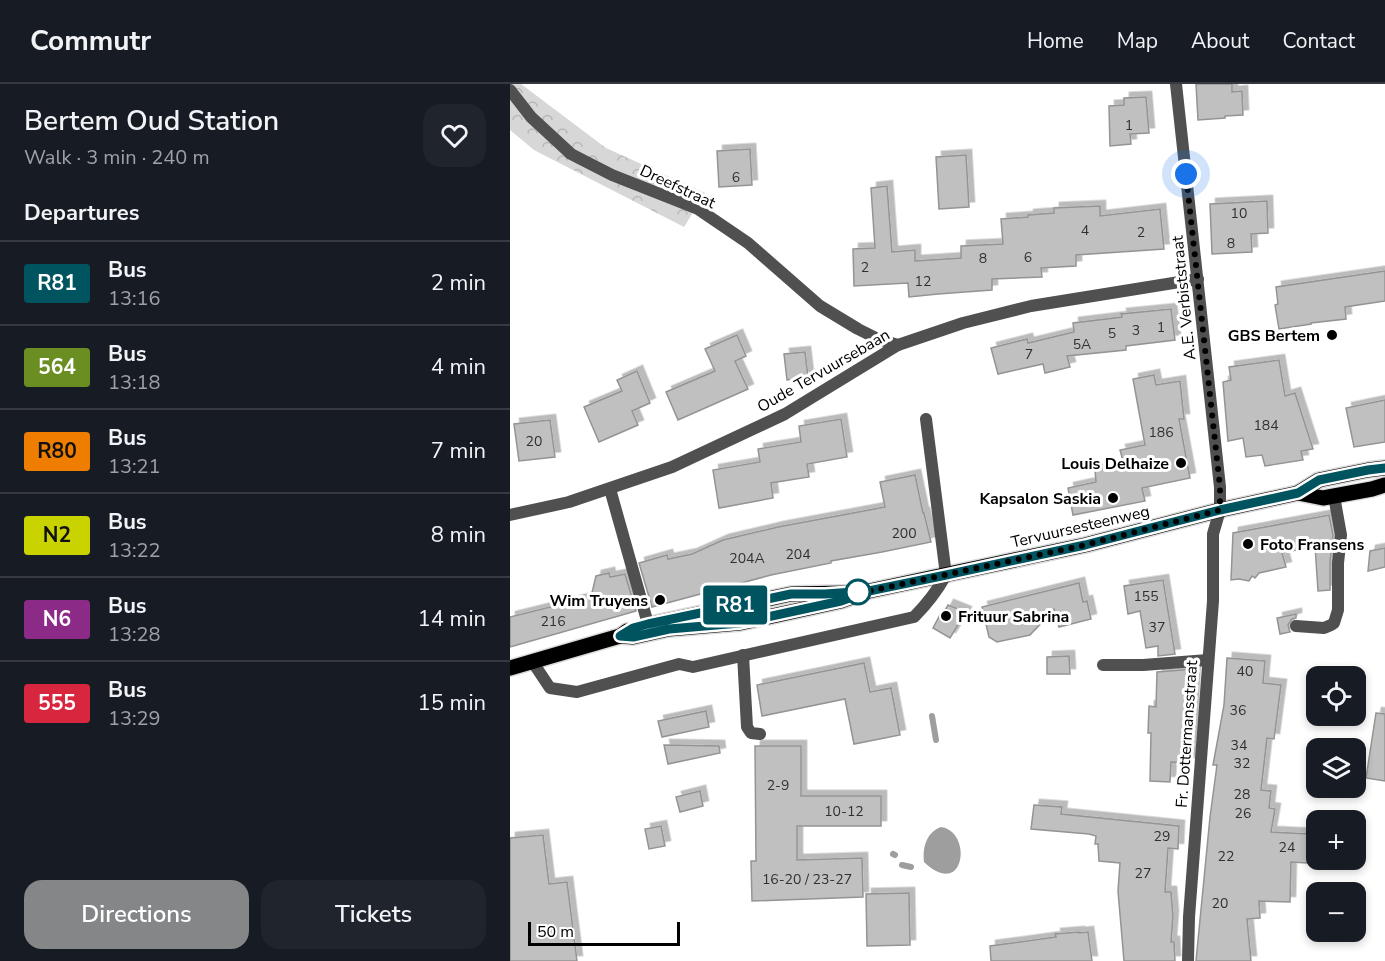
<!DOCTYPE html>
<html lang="en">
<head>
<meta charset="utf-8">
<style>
	:root { --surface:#171b24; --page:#20242c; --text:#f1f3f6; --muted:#9ea1a6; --line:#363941; --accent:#858687 }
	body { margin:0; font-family:"Nunito Sans",sans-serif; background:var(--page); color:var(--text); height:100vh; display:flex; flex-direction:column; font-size:22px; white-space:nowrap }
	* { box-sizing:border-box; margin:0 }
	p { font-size:20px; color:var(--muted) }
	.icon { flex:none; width:33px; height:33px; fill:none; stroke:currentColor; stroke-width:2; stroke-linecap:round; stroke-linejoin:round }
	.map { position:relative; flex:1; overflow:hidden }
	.details { display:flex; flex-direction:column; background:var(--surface); width:510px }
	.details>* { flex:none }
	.badge { padding:0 12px; border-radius:4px; font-size:21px; line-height:39px }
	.buttons { position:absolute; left:796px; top:582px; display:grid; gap:12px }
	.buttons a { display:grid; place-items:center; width:60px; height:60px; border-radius:12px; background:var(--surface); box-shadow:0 3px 9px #0003; font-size:30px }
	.scale { position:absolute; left:18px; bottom:15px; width:152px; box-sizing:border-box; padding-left:6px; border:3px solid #000; border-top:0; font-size:16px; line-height:21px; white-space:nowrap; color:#000; -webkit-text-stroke:4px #fff; paint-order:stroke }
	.you { position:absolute; width:30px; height:30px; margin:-15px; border:4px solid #fff; border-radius:50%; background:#1a73e8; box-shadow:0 0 0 9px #1a73e833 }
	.map>.badge { position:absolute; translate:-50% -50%; box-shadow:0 0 0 3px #fff }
	h2 { padding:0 24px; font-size:22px; line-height:54px }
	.round { display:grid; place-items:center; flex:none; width:63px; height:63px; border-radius:18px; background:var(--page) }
	.summary { display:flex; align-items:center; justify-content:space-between; height:102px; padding:0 24px }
	h1 { font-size:28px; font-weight:600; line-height:45px }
	.action { display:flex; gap:12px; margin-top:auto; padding:12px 24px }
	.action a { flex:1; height:69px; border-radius:18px; background:var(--accent); color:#fff; font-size:24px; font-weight:600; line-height:69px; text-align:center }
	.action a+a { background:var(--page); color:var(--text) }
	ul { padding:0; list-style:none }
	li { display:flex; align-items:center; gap:18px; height:84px; padding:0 24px; border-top:2px solid var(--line) }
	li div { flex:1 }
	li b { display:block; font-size:22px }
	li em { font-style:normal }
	li .badge { min-width:66px; font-weight:700; text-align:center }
	header { display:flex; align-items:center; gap:36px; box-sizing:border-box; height:84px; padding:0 30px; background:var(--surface); border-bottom:2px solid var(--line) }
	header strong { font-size:28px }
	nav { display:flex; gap:33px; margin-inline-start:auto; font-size:21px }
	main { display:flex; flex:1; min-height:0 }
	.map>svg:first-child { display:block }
	.forest { fill:url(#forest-crowns) }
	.water { fill:#9e9e9e }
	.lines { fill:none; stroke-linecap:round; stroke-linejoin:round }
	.stream { stroke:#9e9e9e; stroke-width:6 }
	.building { fill:#c0c0c0; stroke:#949494; stroke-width:1.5; filter:url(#shadow) }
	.primary-casing { stroke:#dbdbdb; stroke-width:18 }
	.lane { stroke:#505050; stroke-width:12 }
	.street { stroke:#505050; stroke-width:12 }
	.primary { stroke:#000; stroke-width:15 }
	.line-casing { stroke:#fff; stroke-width:14 }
	.line { stroke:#005460; stroke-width:9 }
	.walk { stroke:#000; stroke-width:6; stroke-dasharray:0 10.8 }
	.poi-dot { fill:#000; stroke:#fff; stroke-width:2 }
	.stop-dot { fill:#fff; stroke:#005460; stroke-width:3 }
	.labels { text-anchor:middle; stroke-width:6; stroke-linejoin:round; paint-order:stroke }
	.number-label { font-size:14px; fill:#303030 }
	.street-label { font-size:16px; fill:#000; stroke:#fff }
	.poi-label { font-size:16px; font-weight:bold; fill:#000; stroke:#fff; text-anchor:end }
</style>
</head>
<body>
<header>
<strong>Commutr</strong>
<nav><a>Home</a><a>Map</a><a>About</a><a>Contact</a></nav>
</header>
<main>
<section class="details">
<div class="summary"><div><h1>Bertem Oud Station</h1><p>Walk · 3 min · 240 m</p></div><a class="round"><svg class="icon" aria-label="heart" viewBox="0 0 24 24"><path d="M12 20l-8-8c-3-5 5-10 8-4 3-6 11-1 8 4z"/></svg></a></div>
<h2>Departures</h2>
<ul>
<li><span class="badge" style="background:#005460;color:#fff">R81</span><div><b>Bus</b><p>13:16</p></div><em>2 min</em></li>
<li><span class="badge" style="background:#6b8e23;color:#fff">564</span><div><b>Bus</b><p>13:18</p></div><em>4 min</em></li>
<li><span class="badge" style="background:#ef7d00;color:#111">R80</span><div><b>Bus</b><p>13:21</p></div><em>7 min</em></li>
<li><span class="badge" style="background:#c8d300;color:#111">N2</span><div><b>Bus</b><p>13:22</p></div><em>8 min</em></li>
<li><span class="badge" style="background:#8c2b87;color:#fff">N6</span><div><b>Bus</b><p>13:28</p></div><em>14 min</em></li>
<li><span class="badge" style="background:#d7263d;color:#fff">555</span><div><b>Bus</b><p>13:29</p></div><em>15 min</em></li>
</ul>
<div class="action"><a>Directions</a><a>Tickets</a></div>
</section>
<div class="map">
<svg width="875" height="877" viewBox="0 0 875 877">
	<defs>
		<pattern id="forest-crowns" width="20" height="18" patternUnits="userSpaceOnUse" patternTransform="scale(1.5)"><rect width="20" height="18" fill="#d7d7d7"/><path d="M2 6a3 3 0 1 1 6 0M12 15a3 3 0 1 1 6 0" fill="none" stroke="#b7b7b7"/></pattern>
		<filter id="shadow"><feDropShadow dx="5.5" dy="-5.5" stdDeviation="0" flood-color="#0004"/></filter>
	</defs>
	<rect width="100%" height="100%" fill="#fff"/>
	<!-- forest -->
	<path class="forest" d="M0,0H11L96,64L195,109L174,143L24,66L0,46Z"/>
	<!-- water -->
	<path class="water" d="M431,743C463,747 455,817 414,778C412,763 417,748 431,743Z"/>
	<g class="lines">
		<!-- stream -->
		<g class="stream">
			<path d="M422,632L426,656"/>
			<path d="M383,770L385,771"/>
			<path d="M392,781L401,783"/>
		</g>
	</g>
	<!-- building -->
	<g class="building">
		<path d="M686,0H722V8L732,7L733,31L715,32V34L688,36Z"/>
		<path d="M636,13L639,49L620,50L621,60L600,62L599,22L614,21V14Z"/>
		<path d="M240,65L242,101L209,103L207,67Z"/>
		<path d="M456,71L459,123L429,125L426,73Z"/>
		<path d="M377,102L382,168L405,166V177L451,174V162L493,160L491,135L518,133V131L544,129V124L590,122V132L650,125L654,165L566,171V182L531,184L532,193L482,195V206L428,210L399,213L398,199L344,202L343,165L365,164L361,104Z"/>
		<path d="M757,117L758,149L741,150L742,168L702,170L700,120Z"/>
		<path d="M875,187V217L835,223L836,235L801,239V240L769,245L765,221L768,220L766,203Z"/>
		<path d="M661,225L665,256L616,262V266L557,272L560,283L535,289L533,280L488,290L481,264L517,255L518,259L564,248L563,239L612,233L611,230Z"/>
		<path d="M227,251L236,272L225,277L238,305L168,336L156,308L205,287L195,265Z"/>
		<path d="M295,268L298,293L277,296L274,270Z"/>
		<path d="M769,276L775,312L785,309L803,365L791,367L793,376L755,382L752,371L736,373L733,354L718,357L713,298L721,296L719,283Z"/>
		<path d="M127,287L140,319L122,327L128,341L89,358L74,323L112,307L107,296Z"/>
		<path d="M644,291L646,301L670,297L674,335H669L680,394L632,404L635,417L563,431L558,404L586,398L585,386L614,380L610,366L635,361L623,295Z"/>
		<path d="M875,316V358L844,363L836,324Z"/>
		<path d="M331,335L337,373L297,380L299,393L261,399L263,414L209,424L203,386L250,378L248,365L291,358L289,342Z"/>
		<path d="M40,336L45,373L9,377L4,340Z"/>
		<path d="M405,391L413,429H414L421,458L372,468L321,477V479L261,491L142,523L129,479L157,471L158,475L182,470L213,456L268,443L375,423L370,398Z"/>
		<path d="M819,431L823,451L820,478V506L808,507L805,462L772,469L776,483L749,489L745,494L742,492L739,497L729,495L721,496L723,449Z"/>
		<path d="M875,464V483L858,487L860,467Z"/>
		<path d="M99,489L100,493L115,490L126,527L0,563V533L81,513L86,492Z"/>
		<path d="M653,496L665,570L648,572V562L636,564L630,527L618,530L614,502Z"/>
		<path d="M569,499L573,518L577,517L581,535L549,543L544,525L520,551L487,558L479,553L472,523Z"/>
		<path d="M438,521L456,528L440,554L423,544L431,529L433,531Z"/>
		<path d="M786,530V534L782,535L778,541L780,548L770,550L767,534Z"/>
		<path d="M559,572L560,590H537V573Z"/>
		<path d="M717,574L755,577L753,599L771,601L764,655L757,654L751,706L761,707L759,724L765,725L761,748L799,750L797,779L781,778L780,818L749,817L750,834L737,835L741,877H686L700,733L707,681H703L714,621Z"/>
		<path d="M354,579L360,608L381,604L390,651L344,660L335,615L252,632L247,601Z"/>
		<path d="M685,585L680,679L661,678L660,698L640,697L641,649H638L639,622L646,623L647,588Z"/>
		<path d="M196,627L199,643L152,653L148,637Z"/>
		<path d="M866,629L875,630V697L856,694Z"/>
		<path d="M154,661L209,662L210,669L158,680Z"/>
		<path d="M245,662H291V712H371V742H287V776L352,774L353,813L242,817L241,777H246Z"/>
		<path d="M190,707L193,722L170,728L166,713Z"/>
		<path d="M524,721L552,723L551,730L669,742L668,765L658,764L655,808H661L663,832L661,858H664L665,877H614L608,807L610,779L589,777L588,760H585L586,752L579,750L521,745Z"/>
		<path d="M151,742L155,762L139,765L135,745Z"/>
		<path d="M33,751L39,800L57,798L67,877H0V754Z"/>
		<path d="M399,809L400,861L357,862L356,810Z"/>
		<path d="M569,848V849L578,848L582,877H481L480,862L546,853L545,850Z"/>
	</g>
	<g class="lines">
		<!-- primary casing -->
		<g class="primary-casing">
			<g id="primary">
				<path d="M788,409L813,414L862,405L875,401"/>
				<path d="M146,539L281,510L335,509"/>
				<path d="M110,552L123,553L159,545L230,539L331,517L359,507L575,461L710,426L788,409L809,396L858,386L875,384"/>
				<path d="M0,584L110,552L117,547"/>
			</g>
		</g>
		<!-- lane -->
		<g class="lane">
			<path d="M100,405L138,540"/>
			<path d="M786,542L814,544L821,541L824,539L828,526V479L831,451L824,412"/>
			<path d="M233,571L237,643L241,649L250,650"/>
			<path d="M22,577L40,604L67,608L169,580L183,583L404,533C417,520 427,507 436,491L416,335"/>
			<path d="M593,581H633L698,576"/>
		</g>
		<!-- street -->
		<g class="street">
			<path d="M666,0L710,403V426L703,450V517L679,833L678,877"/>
			<path d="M0,6L21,33L61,70L102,91L188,125L238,159L310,222L348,245L368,255L388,261"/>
			<path d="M0,431L59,418L162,383L275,330L388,261L453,239L521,222L688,195"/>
		</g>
		<!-- primary -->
		<use href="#primary" class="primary"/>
	</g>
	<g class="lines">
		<!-- line casing -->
		<g class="line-casing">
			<path id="line" d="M345,512L331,517L230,539L159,545L123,553L110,552L123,544L138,540L281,510H315L359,507L436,491L575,461L710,426L788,409L809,396L858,386L875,384"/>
		</g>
		<!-- line -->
		<use href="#line" class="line"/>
		<!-- walk -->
		<path class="walk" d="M348,508L345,512L359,507L575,461L710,426V403L676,90"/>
	</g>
	<!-- markers -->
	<g class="poi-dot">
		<circle cx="822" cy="251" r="6"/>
		<circle cx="671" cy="379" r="6"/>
		<circle cx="603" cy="414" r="6"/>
		<circle cx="738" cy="460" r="6"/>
		<circle cx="150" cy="516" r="6"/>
		<circle cx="436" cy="532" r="6"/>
	</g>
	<circle class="stop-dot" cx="348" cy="508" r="12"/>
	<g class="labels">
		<!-- number labels -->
		<g class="number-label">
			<text x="619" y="46">1</text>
			<text x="226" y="98">6</text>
			<text x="729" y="134">10</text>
			<text x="575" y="151">4</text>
			<text x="631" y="153">2</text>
			<text x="721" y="164">8</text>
			<text x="518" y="178">6</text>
			<text x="473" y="179">8</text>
			<text x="355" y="188">2</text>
			<text x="413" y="202">12</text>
			<text x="651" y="248">1</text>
			<text x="626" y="251">3</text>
			<text x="602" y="254">5</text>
			<text x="572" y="265">5A</text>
			<text x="519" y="275">7</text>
			<text x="756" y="346">184</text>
			<text x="651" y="353">186</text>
			<text x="24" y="362">20</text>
			<text x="394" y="454">200</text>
			<text x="288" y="475">204</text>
			<text x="237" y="479">204A</text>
			<text x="636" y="517">155</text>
			<text x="43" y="542">216</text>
			<text x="647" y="548">37</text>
			<text x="735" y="592">40</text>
			<text x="728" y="631">36</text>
			<text x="729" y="666">34</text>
			<text x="732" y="684">32</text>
			<text x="268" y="706">2-9</text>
			<text x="732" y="715">28</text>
			<text x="334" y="732">10-12</text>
			<text x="733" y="734">26</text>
			<text x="652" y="757">29</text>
			<text x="777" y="768">24</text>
			<text x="716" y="777">22</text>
			<text x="633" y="794">27</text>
			<text x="297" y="800">16-20 / 23-27</text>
			<text x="710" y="824">20</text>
		</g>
		<!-- street labels -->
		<g class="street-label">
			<text transform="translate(168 102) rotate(25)" y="6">Dreefstraat</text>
			<text transform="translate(673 214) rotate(-96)" y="6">A.E. Verbiststraat</text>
			<text transform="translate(313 286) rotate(-30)" y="6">Oude Tervuursebaan</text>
			<text transform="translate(570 442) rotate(-13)" y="6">Tervuursesteenweg</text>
			<text transform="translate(676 650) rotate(-86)" y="6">Fr. Dottermansstraat</text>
		</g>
		<!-- poi labels -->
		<g class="poi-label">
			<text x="810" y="257">GBS Bertem</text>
			<text x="659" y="385">Louis Delhaize</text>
			<text x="591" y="420">Kapsalon Saskia</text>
			<text x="750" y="466" text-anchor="start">Foto Fransens</text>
			<text x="138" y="522">Wim Truyens</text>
			<text x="448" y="538" text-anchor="start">Frituur Sabrina</text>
		</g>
	</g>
</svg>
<div class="buttons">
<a><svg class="icon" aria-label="locate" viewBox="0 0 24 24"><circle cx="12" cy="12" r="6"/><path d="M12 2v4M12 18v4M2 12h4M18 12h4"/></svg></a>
<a><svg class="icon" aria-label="layers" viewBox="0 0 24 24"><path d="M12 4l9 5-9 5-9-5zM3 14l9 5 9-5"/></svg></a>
<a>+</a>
<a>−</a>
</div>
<div class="scale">50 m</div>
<div class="you" style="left:676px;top:90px"></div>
<b class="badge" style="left:225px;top:521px;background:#005460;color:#fff">R81</b>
</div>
</main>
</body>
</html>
